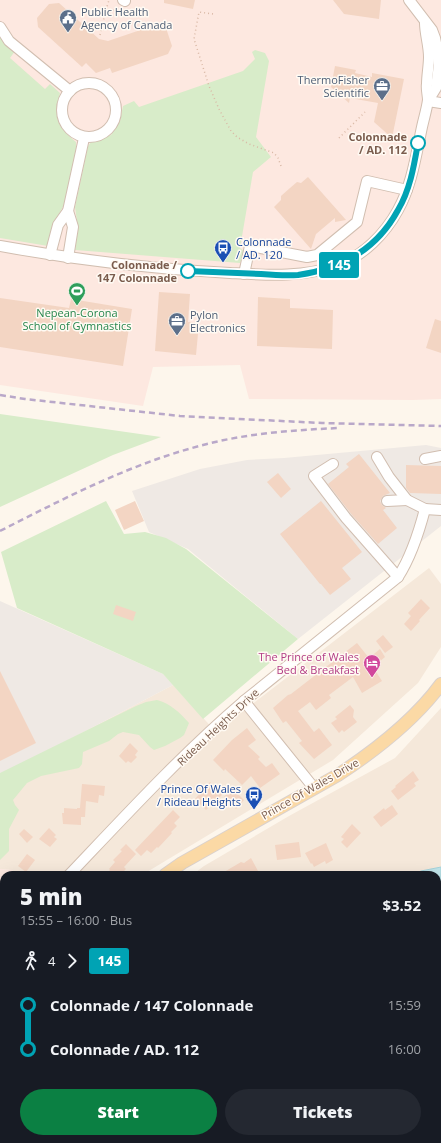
<!DOCTYPE html>
<html lang="en">
<head>
<meta charset="utf-8">
<style>
	:root { --surface:#171b24; --page:#242831; --text:#f1f3f6; --muted:#9ea1a6; --accent:#0b8043 }
	body { margin:0; font-family:"Open Sans",sans-serif; background:var(--page); color:var(--text); height:100vh; display:flex; flex-direction:column; font-size:15px; white-space:nowrap }
	* { box-sizing:border-box; margin:0 }
	p { font-size:13px; color:var(--muted) }
	.icon { flex:none; width:22px; height:22px; fill:none; stroke:currentColor; stroke-width:2; stroke-linecap:round; stroke-linejoin:round }
	.map { position:relative; flex:1; overflow:hidden }
	.side { position:absolute; left:0px; top:871px; width:441px; height:272px; display:flex; flex-direction:column; background:var(--surface); border-radius:12px 12px 0 0; box-shadow:0 4px 16px #0002 }
	.side>* { flex:none }
	.badge { padding:0 8px; border-radius:3px; font-size:14px; line-height:26px }
	.map>.badge { position:absolute; translate:-50% -50%; box-shadow:0 0 0 2px #fff }
	.legs { display:flex; align-items:center; gap:6px; height:44px; padding:0 20px; font-size:13px }
	.legs p { margin-inline-start:auto }
	.overview { display:flex; align-items:center; justify-content:space-between; height:68px; padding:0 20px }
	h1 { font-size:22px; font-weight:800; line-height:30px }
	.button { display:flex; gap:8px; margin-top:auto; padding:8px 20px }
	.button a { flex:1; height:46px; border-radius:24px; background:var(--accent); color:#fff; font-size:16px; font-weight:800; line-height:46px; text-align:center }
	.button a+a { background:var(--page); color:var(--text) }
	ul { padding:0 20px; list-style:none }
	li { display:flex; align-items:center; gap:14px; height:44px; font-size:15px }
	li i { display:grid; place-items:center; width:6px; height:100%; margin:0 5px; background:currentColor }
	li i::after { content:''; width:10px; height:10px; margin:-5px; border:3px solid; border-radius:50%; background:var(--surface) }
	li p { margin-inline-start:auto }
	li:first-child i { background:linear-gradient(#0000 50%,currentColor 0) }
	li:last-child i { background:linear-gradient(currentColor 50%,#0000 0) }
	.map>svg:first-child { display:block }
	.residential { fill:#f5e8da }
	.commercial { fill:#fde8e0 }
	.industrial { fill:#efe9e4 }
	.green { fill:#d8ecc9 }
	.water { fill:#bfe3e8; stroke:#a5d3da }
	.building { fill:#f3d5c3 }
	.lines { fill:none; stroke-linecap:round; stroke-linejoin:round }
	.minor-casing { stroke:#d1beb0; stroke-width:12 }
	.major-casing { stroke:#dad1cd; stroke-width:14 }
	.path { stroke:#d9b8a5; stroke-width:1.5; stroke-dasharray:1 3; stroke-linecap:butt }
	.minor { stroke:#fff; stroke-width:10 }
	.major { stroke:#fbd9a5; stroke-width:12 }
	.rail { stroke:#b9a8c9; stroke-width:2.5; stroke-dasharray:6 4; stroke-linecap:butt }
	.line-1-casing { stroke:#fff; stroke-width:9 }
	.line-1 { stroke:#00a3b4; stroke-width:6 }
	.stop-1-dot { fill:#fff; stroke:#00a3b4; stroke-width:2 }
	.labels { text-anchor:middle; stroke-width:3; stroke-linejoin:round; paint-order:stroke }
	.service-label { font-size:11px; fill:#4e5e75; stroke:#fffaf3; text-anchor:start }
	.stop-label { font-size:11px; font-weight:bold; fill:#7a5c4d; stroke:#fffaf3; text-anchor:end }
	.transit-label { font-size:11px; fill:#164399; stroke:#fffaf3; text-anchor:start }
	.leisure-label { font-size:11px; fill:#27864d; stroke:#fffaf3 }
	.hotel-label { font-size:11px; fill:#b23c85; stroke:#fffaf3; text-anchor:end }
	.street-label { font-size:11px; fill:#7a5c4d; stroke:#fffaf3 }
</style>
</head>
<body>
<div class="map">
<svg width="441" height="1143" viewBox="0 0 441 1143">
	<rect width="100%" height="100%" fill="#fdf6ec"/>
	<!-- residential -->
	<g class="residential">
		<path d="M429,568L441,584V647L418,683L333,760L142,875H16L12,870L0,869V776L173,685L216,732Z"/>
		<path d="M441,708V867L421,871L412,875H192L204,866L289,816L395,758Z"/>
		<path d="M4,1056V1139H168L166,1143H0V1062Z"/>
	</g>
	<!-- commercial -->
	<g class="commercial">
		<path d="M0,0H441V399L413,400L249,399L240,365L153,367L143,406L0,385Z"/>
		<path d="M0,869L12,870L16,875H4V921L0,925Z"/>
	</g>
	<!-- industrial -->
	<g class="industrial">
		<path d="M426,445L441,448V526L298,639L188,549L149,532L132,491L200,469L247,460L284,458Z"/>
		<path d="M0,601L163,674L173,685L0,776Z"/>
	</g>
	<!-- green -->
	<g class="green">
		<path d="M0,37L15,51L10,58L45,89L50,84L60,93C54,119 56,125 76,142V149L64,205L52,226L48,246L0,238Z"/>
		<path d="M255,50L265,53L269,61L256,137L271,157L253,172L240,248L245,252L240,263L75,250L78,229L75,207L88,146L91,142L111,135L120,121L123,106L134,101L139,107L243,71L255,59L252,52Z"/>
		<path d="M0,414L161,437L113,455L0,507Z"/>
		<path d="M106,501L124,534L145,532L166,538L186,549L298,639L203,719L163,674L17,608L1,552Z"/>
		<path d="M157,700C170,703 180,713 189,723L184,735L180,738L165,746L154,750L150,747L139,735L123,732L118,734L109,741L83,752L82,764L79,768L41,776L27,783L13,800L15,805L19,810L9,829V851L0,860V773L136,706L146,702Z"/>
		<path d="M441,1097V1143H392L397,1139H437V1101Z"/>
	</g>
	<!-- water -->
	<g class="water">
		<path d="M441,867V1097L437,1101V875H412L421,871Z"/>
		<path d="M168,1139H397L392,1143H166Z"/>
	</g>
	<!-- building -->
	<g class="building">
		<path d="M164,0H195L193,9L164,3Z"/>
		<path d="M333,0H381L379,19L344,14Z"/>
		<path d="M59,3L99,39L108,41L164,22L163,26L166,28L172,46L168,54L112,73L110,68L96,73L86,63L82,67L38,27L37,18L49,4Z"/>
		<path d="M335,66L356,70L355,73L372,77V73L404,79L392,138L374,122L378,103L350,98L349,103L331,87Z"/>
		<path d="M308,177L346,220L335,222V218L316,234L311,249L274,207L281,200V196L290,188L297,182L301,183Z"/>
		<path d="M159,292L190,294L188,322L199,323L196,355L155,351Z"/>
		<path d="M258,297L290,299V308L333,310L332,349L257,346Z"/>
		<path d="M0,298L69,308L71,299L132,309L123,366L0,347Z"/>
		<path d="M435,319L441,321V353L426,348Z"/>
		<path d="M359,454L390,493L383,496L380,501L382,505L386,508L383,510L397,528L378,544L352,515L328,484L349,467L346,464Z"/>
		<path d="M406,465L441,466V494L410,493L406,488Z"/>
		<path d="M278,473L291,489L281,498L267,482Z"/>
		<path d="M135,501L144,521L124,530L115,510Z"/>
		<path d="M321,501L362,552L342,568L351,579L330,595L321,584H320L280,534Z"/>
		<path d="M421,599L430,608L419,620L420,621L411,631L404,624L411,616L408,613Z"/>
		<path d="M116,605L136,612L133,621L113,614Z"/>
		<path d="M383,635L393,647L385,653L376,641Z"/>
		<path d="M357,643L369,658L380,649L385,657L373,667L382,681L362,693L353,677L329,695L331,698L316,710L310,702L298,711L314,732L319,728L332,745L314,759L299,743L302,741L286,721L283,723L273,708L288,695L291,694Z"/>
		<path d="M0,671L36,743L0,761Z"/>
		<path d="M350,705L354,710L353,717L357,722L344,732L342,730L339,733L331,723L337,719L335,717Z"/>
		<path d="M247,728L256,740L248,746L260,757L258,759L266,767L272,763L280,774L260,788L251,776L242,785L225,769L224,771L213,760L232,740Z"/>
		<path d="M130,743L138,751L135,755L137,757L131,763L128,761L126,763L119,756Z"/>
		<path d="M413,771L419,780L414,783L416,786L398,800L391,791L396,787L395,786Z"/>
		<path d="M210,782L223,794L206,810L195,799Z"/>
		<path d="M82,784L105,786L104,796L99,795L98,803L86,801L85,817H81V825L63,824L62,813H64V808L77,809V808H80Z"/>
		<path d="M232,788L244,800L236,809L224,797Z"/>
		<path d="M392,805L398,814L381,827L373,817L384,808L385,810Z"/>
		<path d="M173,810L180,817L174,823L177,826L171,832L172,833L158,848L157,847L151,853L147,850L141,856L135,850Z"/>
		<path d="M352,824L361,833L347,848L341,842L344,839L341,837Z"/>
		<path d="M49,828L56,835L54,837L57,839L50,847L39,839Z"/>
		<path d="M24,829L33,837L27,843L19,834Z"/>
		<path d="M299,842L301,857L277,860L275,845Z"/>
		<path d="M326,843L333,860L326,864L325,861L314,867L312,863L311,864L305,853Z"/>
		<path d="M126,844L136,854L125,866L124,867L126,869L120,875H105L110,870L109,869L115,862L113,860L122,851L120,850Z"/>
		<path d="M27,854L35,860L26,872L18,866Z"/>
		<path d="M251,858L258,871L252,875H219L236,865L241,862L244,863Z"/>
	</g>
	<g class="lines">
		<!-- minor casing -->
		<g class="minor-casing">
			<g id="minor">
				<path d="M123,0L125,1"/>
				<path d="M409,0L432,30L435,38L437,48L439,65L436,88L428,101"/>
				<path d="M0,27L9,41L70,91"/>
				<circle cx="89" cy="110" r="27"/>
				<path d="M428,101L441,103"/>
				<path d="M0,246C76,260 153,269 230,273C266,275 303,278 338,265C363,256 385,234 398,210C412,185 416,155 422,127C424,118 427,108 428,100C428,95 426,89 427,84C427,75 429,66 429,57C429,45 425,34 425,23"/>
				<path d="M50,255L58,225L68,211L84,138"/>
				<path d="M68,258L73,227L68,211"/>
				<path d="M244,274L250,246L307,257L317,255L357,222L367,181L407,190"/>
				<path d="M425,459L441,456"/>
				<path d="M333,464L314,476L346,518L398,577"/>
				<path d="M387,501L407,500"/>
				<path d="M425,509L441,510"/>
				<path d="M244,701L314,788"/>
				<path d="M69,875C126,815 182,754 244,701L398,577C411,557 419,532 425,509L407,500L389,477L377,457"/>
				<path d="M0,949L4,945"/>
				<path d="M0,1052L4,1054"/>
				<path d="M0,1117L4,1120"/>
				<path d="M11,1139L19,1143"/>
				<path d="M0,1143L5,1139"/>
				<path d="M82,1143L85,1139"/>
			</g>
		</g>
		<!-- major casing -->
		<g class="major-casing">
			<g id="major">
				<path d="M165,875L182,863L338,775C376,750 414,721 441,684"/>
				<path d="M0,1035L4,1029"/>
			</g>
		</g>
		<!-- path -->
		<g class="path">
			<path d="M106,10L109,0"/>
			<path d="M213,14L199,12L194,39L209,86L219,109L231,131L237,137L249,144L274,153L278,158L281,166"/>
			<path d="M100,35L106,10H119L122,9"/>
			<path d="M339,138L365,112"/>
		</g>
		<!-- minor -->
		<use href="#minor" class="minor"/>
		<!-- major -->
		<use href="#major" class="major"/>
		<!-- rail -->
		<g class="rail">
			<path d="M0,395L25,399L180,416L322,423L441,426"/>
			<path d="M0,531C67,497 134,462 207,444C250,433 295,430 339,428"/>
		</g>
	</g>
	<g class="lines">
		<!-- line-1 casing -->
		<g class="line-1-casing">
			<path id="line-1" d="M188,271C213,272 237,273 261,274C273,275 286,276 298,275C341,269 377,249 398,210C410,190 414,166 418,143"/>
		</g>
		<!-- line-1 -->
		<use href="#line-1" class="line-1"/>
	</g>
	<!-- icons -->
	<defs>
		<g id="civic-pin" transform="scale(0.9)"><path d="M0 17L-7.5 6A9.5 9.5 0 1 1 7.5 6Z" fill="#5c6f8a" stroke="#fffaf3"/><path d="M-.6-6.5H3V-4.5H.6V-3L4-1V1h2V6H-6V1h2V-1L-.6-3ZM-1.2 2.5V6h2.4V2.5Z" fill="#fff"/></g>
		<g id="office-pin" transform="scale(0.9)"><path d="M0 17L-7.5 6A9.5 9.5 0 1 1 7.5 6Z" fill="#5c6f8a" stroke="#fffaf3"/><path d="M-6-3h4V-5.5h4V-3h4V5H-6ZM-1-4.5V-3h2v-1.5ZM-6 0V1H6V0Z" fill="#fff"/></g>
		<g id="bus-pin" transform="scale(0.9)"><path d="M0 17L-7.5 6A9.5 9.5 0 1 1 7.5 6Z" fill="#1a4fb4" stroke="#fffaf3"/><path d="M-5-6H5V4H4V6H2V4H-2V6H-4V4H-5ZM-3.5-4V0h7V-4ZM-3.5 1.2v1.5H-2V1.2ZM2 1.2v1.5H3.5V1.2Z" fill="#fff"/></g>
		<g id="stadium-pin" transform="scale(0.9)"><path d="M0 17L-7.5 6A9.5 9.5 0 1 1 7.5 6Z" fill="#2e9e5b" stroke="#fffaf3"/><path d="M0-5a6.5 5 0 1 0 0 10a6.5 5 0 1 0 0-10ZM-3.5-1.8h7v3.6h-7Z" fill="#fff"/></g>
		<g id="hotel-pin" transform="scale(0.9)"><path d="M0 17L-7.5 6A9.5 9.5 0 1 1 7.5 6Z" fill="#d1479c" stroke="#fffaf3"/><path d="M-6-4.5h1.5V1H6V5H4.5V3h-9V5H-6ZM-4 0a1.8 1.8 0 1 1 3.6 0ZM.5 0V-2.5h3Q6-2.5 6 0Z" fill="#fff"/></g>
	</defs>
	<g fill-rule="evenodd">
		<use href="#civic-pin" x="68" y="18"/>
		<use href="#office-pin" x="382" y="86"/>
		<use href="#bus-pin" x="223" y="248"/>
		<use href="#stadium-pin" x="77" y="291"/>
		<use href="#office-pin" x="177" y="321"/>
		<use href="#hotel-pin" x="372" y="663"/>
		<use href="#bus-pin" x="254" y="795"/>
	</g>
	<!-- markers -->
	<g class="stop-1-dot">
		<circle cx="418" cy="143" r="7"/>
		<circle cx="188" cy="271" r="7"/>
	</g>
	<g class="labels">
		<!-- service labels -->
		<g class="service-label">
			<text x="81" y="16">Public Health<tspan x="81" dy="13">Agency of Canada</tspan></text>
			<text x="369" y="84" text-anchor="end">ThermoFisher<tspan x="369" dy="13">Scientific</tspan></text>
			<text x="190" y="319">Pylon<tspan x="190" dy="13">Electronics</tspan></text>
		</g>
		<!-- stop labels -->
		<g class="stop-label">
			<text x="407" y="141">Colonnade<tspan x="407" dy="13">/ AD. 112</tspan></text>
			<text x="177" y="269">Colonnade /<tspan x="177" dy="13">147 Colonnade</tspan></text>
		</g>
		<!-- transit labels -->
		<g class="transit-label">
			<text x="236" y="246">Colonnade<tspan x="236" dy="13">/ AD. 120</tspan></text>
			<text x="241" y="793" text-anchor="end">Prince Of Wales<tspan x="241" dy="13">/ Rideau Heights</tspan></text>
		</g>
		<!-- leisure labels -->
		<g class="leisure-label">
			<text x="77" y="317">Nepean-Corona<tspan x="77" dy="13">School of Gymnastics</tspan></text>
		</g>
		<!-- hotel labels -->
		<g class="hotel-label">
			<text x="359" y="661">The Prince of Wales<tspan x="359" dy="13">Bed &amp; Breakfast</tspan></text>
		</g>
		<!-- street labels -->
		<g class="street-label">
			<text transform="translate(218 727) rotate(-43)" y="4">Rideau Heights Drive</text>
			<text transform="translate(310 789) rotate(-30)" y="4">Prince Of Wales Drive</text>
		</g>
	</g>
</svg>
<b class="badge" style="left:339px;top:265px;background:#00a3b4;color:#fff">145</b>
<section class="side">
<div class="overview"><div><h1>5 min</h1><p>15:55 – 16:00 · Bus</p></div><b>$3.52</b></div>
<div class="legs"><svg class="icon" aria-label="walk" viewBox="0 0 24 24"><circle cx="13" cy="4" r="2"/><path d="M13 8l-2 6 4 7M11 14l-3 7M7 12l3-4h3l4 4"/></svg>4<svg class="icon" aria-label="forward" viewBox="0 0 24 24"><path d="M9 5l7 7-7 7"/></svg><b class="badge" style="background:#00a3b4;color:#fff">145</b></div>
<ul>
<li><i style="color:#00a3b4"></i><b>Colonnade / 147 Colonnade</b><p>15:59</p></li>
<li><i style="color:#00a3b4"></i><b>Colonnade / AD. 112</b><p>16:00</p></li>
</ul>
<div class="button"><a>Start</a><a>Tickets</a></div>
</section>
</div>
</body>
</html>
